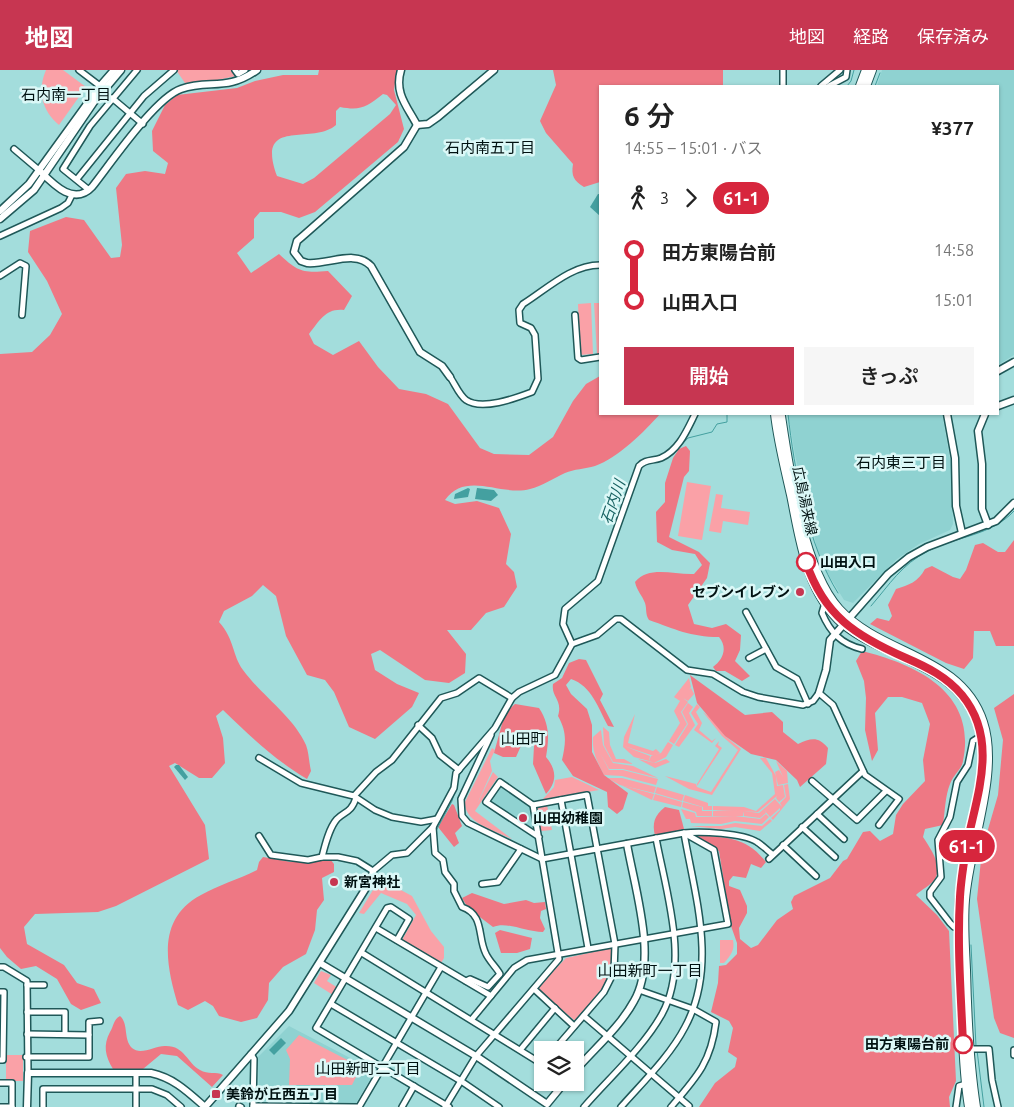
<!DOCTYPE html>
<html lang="ja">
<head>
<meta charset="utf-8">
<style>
	:root { --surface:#fff; --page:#f6f6f6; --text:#222; --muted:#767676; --accent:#c73651 }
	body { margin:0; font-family:Ubuntu,"Noto Sans JP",sans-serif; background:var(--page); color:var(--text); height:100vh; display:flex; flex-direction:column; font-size:19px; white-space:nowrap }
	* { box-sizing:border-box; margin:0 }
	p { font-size:16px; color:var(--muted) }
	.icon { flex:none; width:28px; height:28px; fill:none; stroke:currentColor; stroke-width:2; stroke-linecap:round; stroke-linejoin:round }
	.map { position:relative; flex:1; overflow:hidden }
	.drawer { position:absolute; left:599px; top:15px; width:400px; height:330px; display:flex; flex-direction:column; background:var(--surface); border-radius:0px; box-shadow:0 1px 4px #0004 }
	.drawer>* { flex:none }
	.badge { padding:0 10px; border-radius:16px; font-size:18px; line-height:32px }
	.controls { position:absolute; left:534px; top:971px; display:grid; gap:10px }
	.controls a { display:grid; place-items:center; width:50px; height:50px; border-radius:0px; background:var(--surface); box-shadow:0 1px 4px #0004; font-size:25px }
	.map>.badge { position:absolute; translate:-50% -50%; box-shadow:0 0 0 2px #fff }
	.legs { display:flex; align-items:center; gap:8px; height:55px; padding:0 25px; font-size:16px }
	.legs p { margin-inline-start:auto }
	.overview { display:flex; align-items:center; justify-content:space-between; height:85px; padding:0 25px }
	h1 { font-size:28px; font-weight:600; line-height:38px }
	.action { display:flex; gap:10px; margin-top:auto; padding:10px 25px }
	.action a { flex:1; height:58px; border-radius:0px; background:var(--accent); color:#fff; font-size:20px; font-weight:600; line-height:58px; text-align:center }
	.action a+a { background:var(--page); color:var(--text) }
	ul { padding:0 25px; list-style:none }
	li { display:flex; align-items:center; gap:18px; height:50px; font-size:19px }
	li i { display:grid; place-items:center; width:8px; height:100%; margin:0 6px; background:currentColor }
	li i::after { content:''; width:12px; height:12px; margin:-6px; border:4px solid; border-radius:50%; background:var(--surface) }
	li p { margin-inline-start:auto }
	li:first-child i { background:linear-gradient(#0000 50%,currentColor 0) }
	li:last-child i { background:linear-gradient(currentColor 50%,#0000 0) }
	header { display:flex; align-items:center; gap:30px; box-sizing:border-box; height:70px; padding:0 25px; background:var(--accent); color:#fff }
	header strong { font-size:24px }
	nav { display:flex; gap:28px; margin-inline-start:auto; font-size:18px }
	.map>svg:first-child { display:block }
	.built { fill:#8fd2d1 }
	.green { fill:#faa1a7 }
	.forest { fill:#ee7884; fill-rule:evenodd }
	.water { fill:#44a0a0 }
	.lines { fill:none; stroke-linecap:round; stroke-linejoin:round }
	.stream { stroke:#44a0a0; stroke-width:1 }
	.minor-casing { stroke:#1f5858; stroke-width:8 }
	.tertiary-casing { stroke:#1f5858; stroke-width:9 }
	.primary-casing { stroke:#1f5858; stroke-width:10 }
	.minor { stroke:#fff; stroke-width:5 }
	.tertiary { stroke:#fff; stroke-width:6 }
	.primary { stroke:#fff; stroke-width:8 }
	.line-1-casing { stroke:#fff; stroke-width:11 }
	.line-1 { stroke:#d7263d; stroke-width:8 }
	.stop-1-dot { fill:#fff; stroke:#d7263d; stroke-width:2.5 }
	.poi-dot { fill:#c73651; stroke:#dbf8f7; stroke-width:2 }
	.labels { text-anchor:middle; stroke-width:5; stroke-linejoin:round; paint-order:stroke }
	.street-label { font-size:14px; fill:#011; stroke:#dbf8f7 }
	.stop-label { font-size:14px; font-weight:bold; fill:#011; stroke:#dbf8f7; text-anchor:start }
	.poi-label { font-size:14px; font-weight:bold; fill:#011; stroke:#dbf8f7; text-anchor:start }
	.neighbourhood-label { font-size:15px; fill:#011; stroke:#dbf8f7 }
	.water-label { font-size:15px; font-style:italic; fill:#176262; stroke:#dbf8f7 }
</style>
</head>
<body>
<header>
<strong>地図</strong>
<nav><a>地図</a><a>経路</a><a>保存済み</a></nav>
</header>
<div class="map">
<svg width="1014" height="1037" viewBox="0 0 1014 1037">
	<rect width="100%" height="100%" fill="#a3dddc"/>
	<!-- built -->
	<g class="built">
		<path d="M882,0H1014V285L998,295V16H877Z"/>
		<path d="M788,344H942L951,395L953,454L950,460L919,474L897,489L853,533L844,530L820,491L795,385Z"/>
		<path d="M503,716L532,736L536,760L532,762L491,733L490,729L499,717Z"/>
		<path d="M289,956L375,1001L356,1033L259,1031L258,987Z"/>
	</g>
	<!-- green -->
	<g class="green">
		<path d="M46,0H63L86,17L59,55C42,41 37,21 46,0Z"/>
		<path d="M176,0H232L236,6L213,11L185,13Z"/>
		<path d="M591,233L593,284L580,285L578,234Z"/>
		<path d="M594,233H600V284H597Z"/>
		<path d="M687,412L711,416L702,470L678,466Z"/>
		<path d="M716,424L723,425L721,438L750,442L748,455L723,451L721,463L709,461Z"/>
		<path d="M689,608L691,617L689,620L691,618L694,624L688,631L683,628L688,632L681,642L687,654L674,674L669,671L680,653L674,641L680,631L674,627Z"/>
		<path d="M688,633L693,637L689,643L695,655L679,677L675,675L688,654L682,642Z"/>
		<path d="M697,634L700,637L696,642L702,653L699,660L712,671L716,668L712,673L694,660L698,654L691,643Z"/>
		<path d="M703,642L712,649L725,666L741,679L712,725L689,719L665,706L696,714L697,717L711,722L738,680L722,666Z"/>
		<path d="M635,644L628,673L653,681L656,679L660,683L654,686L624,676L650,686L649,691L634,687L623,677L624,667Z"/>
		<path d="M603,657L609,662L610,675L616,689H624L633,694L613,692L604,675Z"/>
		<path d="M601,660L603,675L613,693L633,696L658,708L623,699H609L600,683L609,700H623L658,709L656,715L622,706L604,705C597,691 592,682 593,667Z"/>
		<path d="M719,671L718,675L722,678L697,716V714L719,679L715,676Z"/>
		<path d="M668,672L673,675L666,687L654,693L649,691L651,686L661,683Z"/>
		<path d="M492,678L495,680L490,691L492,701L477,734L493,702L498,707L475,741L512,769C496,761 464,753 465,732Z"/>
		<path d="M760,688H766L776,706L775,702L779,700L783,707L776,691L787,701L788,713L778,715L776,706L777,716L783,715L785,727L779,732L776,728L777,726L758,742L713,740V736L744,737L756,741L775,724L772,703Z"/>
		<path d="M638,689L655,693L666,689L670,692L655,698Z"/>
		<path d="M572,707L599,720L542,730L554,717L555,710Z"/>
		<path d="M607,708H622L656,717L654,723L620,715Z"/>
		<path d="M788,714L790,729L773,750L771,748L780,740V738L770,747L764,740L766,743L760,748L744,746V741L759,743L775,729L782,737L780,733L786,727L784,715Z"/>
		<path d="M621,715L654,724L652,730Z"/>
		<path d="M657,717L684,725L682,731L655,723Z"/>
		<path d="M655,724L682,732L681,737L653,730Z"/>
		<path d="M685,725L708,733V736H712V740H703V737L683,731Z"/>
		<path d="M683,732L702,737V741H712V746H697L696,742L682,737Z"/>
		<path d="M547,735L552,760L541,761L537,740L539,737Z"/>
		<path d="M681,739L695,743L696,747L735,746L760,749L766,744L769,747L762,754L735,751L721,754L691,753L690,749H686Z"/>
		<path d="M738,740L744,741L743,746H713V741Z"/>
		<path d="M770,749L772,751L760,761L735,757L721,759L690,756H721L735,753L762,756Z"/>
		<path d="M385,814L399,819L412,826L431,861L444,877V888L441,893L402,870L416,845L407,834L381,823L364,844L359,843L376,815Z"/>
		<path d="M720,870H733C735,880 731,885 724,893H720Z"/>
		<path d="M611,878L613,880C610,916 599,924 577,950H574L539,921V916L566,888Z"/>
		<path d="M321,901L331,905L327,911L338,918L333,925L314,913Z"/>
		<path d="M299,965L361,997L352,1015H289L290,989L286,980Z"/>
		<rect x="6" y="985" width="17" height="26"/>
	</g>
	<!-- forest -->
	<g class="forest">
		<path d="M319,0H397L394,20L404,59L398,72L315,142L299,148L281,142H260L254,149V168L237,183L251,203L279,184C298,202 303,203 328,201L352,226L344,240C326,238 320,250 309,264L314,274L333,285L359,271L378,297L399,319L426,324L448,334L480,378L494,384L529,385L553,367L573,331L586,314L600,306V344H660C644,362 618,388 595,396C585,399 574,399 565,403C554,408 542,416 530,419C502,427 466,400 445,430L455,434L477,431L499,438L511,464L506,494L514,502L517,517L504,537L486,543L471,560H447L466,584L465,603L449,613L425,610L380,580L371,584L375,600L397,614L419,623L412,637L375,669L349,657L334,622L325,610L307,605L286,566L276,526L263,515L252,526L224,541L219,552C235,570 232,585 243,600C262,626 293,646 306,675C309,683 309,693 311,701L307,709C275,690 250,666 223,640L216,646L223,668L225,693L212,708H199L175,693L169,696L205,755L209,789L116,836L98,842L35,844L24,857L27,874L64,895L77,913L94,919L101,933L81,940L71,934L57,909L36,896L21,899L7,887L0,878V284L32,282L50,265L62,244L47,211L28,182L30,161L66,147L84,150L111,188L120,187L122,175L116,118L126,104L145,101L165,104L168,93L153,81L152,61L165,35L177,25L237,18L255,11L283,5H318ZM383,24L387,25L396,35L390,44L314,108L303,114L277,106C255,46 312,76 336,55V41L340,37C361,41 366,37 383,24Z"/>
		<path d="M553,0H723V16H600V112L584,117C574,111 571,106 573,94L546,63L540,51L556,15Z"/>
		<path d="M686,376L690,381L689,401L684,407L669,467L699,482L710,493L707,508L688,535L694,554L712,558L726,554L741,565L740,580L735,591L750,606L742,611L725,601H716L713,597C723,590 728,578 719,567C690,567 675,559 649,550C645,544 647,539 645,533C642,525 637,521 635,512C649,495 674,505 694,504L702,495L695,484L672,480L657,472L656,442L665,432V413L673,388L679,379Z"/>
		<path d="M1014,470V576H996L990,561H974L973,588L964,599L946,593L870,554L877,548L889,551L892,546L888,535L896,519C909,515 918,512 925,499L932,496L953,507L960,509L966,500L975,475L983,473L998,482H1005Z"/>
		<path d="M862,581C918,595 977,623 963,691C962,699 953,705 950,714C945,726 945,742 943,755L925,759L923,767C930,778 943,795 935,809C931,815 921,820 916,825L937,845L949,861L956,1011L949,1027L950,1037H699L715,1013L735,997L737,988L728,982L733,958L729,951L711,942L718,913L719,896L726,895L737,884V873L731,856L719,781L695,767L696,765C726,768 746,766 766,792L761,798L751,794L746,808L733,806L729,811V816L740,820L747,836V843L739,858L740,869L751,878L758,875L777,850L793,839L791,832L794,826L830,808L843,791L847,789L863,762L870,761L880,771L893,764L896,745L903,734L925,711L923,690L930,654L922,633L902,627H888L875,643L878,680L872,691L865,660L866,628L864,611L856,591Z"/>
		<path d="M579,589L586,590L603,624L600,630L614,657L608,656C598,638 592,616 571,609L566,615L571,624L587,639L592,655V682L604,705L628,723L623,739L617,744L608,737L607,722L573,706L562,690C566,672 567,662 558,646C563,629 551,628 553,614L562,608L569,593Z"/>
		<path d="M690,605L745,645L772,642L783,652V662L798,674C811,668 818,666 828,678L826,694L800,717L797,710L776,690L751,684L725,666L697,633Z"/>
		<path d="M1014,624V968L1000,963L994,948L977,829L982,780L998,725L1003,670L994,638Z"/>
		<path d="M515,634L539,638C550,655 549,668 546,687C557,700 557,712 546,724L533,694L534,676L530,663L524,669L516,687H503L494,683L505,643Z"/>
		<path d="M452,734L454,735L462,756L455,763L459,773L454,777L438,757Z"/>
		<path d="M665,737L679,740L684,759L655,766C652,753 654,746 665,737Z"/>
		<path d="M263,787L291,792L330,789L334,794V802L322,808L324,830L317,840L315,860L306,884L283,897L269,913L268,930L257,948L241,952L219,946L213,936L205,931L188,940L178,935C166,895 156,849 201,825C219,815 239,809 257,800L259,792Z"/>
		<path d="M472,823L504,834L526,830L534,833L545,832L546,839L541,841L540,848L545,859L543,862C525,862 507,851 493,857L468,838L462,828Z"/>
		<path d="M500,860L532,868L530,879L517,883H501L495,863Z"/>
		<path d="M120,946C129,954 123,969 132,978C141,986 156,975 166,976C185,976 187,993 200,1000C208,1005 216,1001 223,1005L212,1017L177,986L161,984L143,999H113C105,986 103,975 110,962C114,956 113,950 120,946Z"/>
	</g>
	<!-- water -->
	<g class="water">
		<path d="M598,124H600V146L590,137Z"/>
		<path d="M468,418L470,419L468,427L454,429L455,424Z"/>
		<path d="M477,418L494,420L498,425L491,431L475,429Z"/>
		<path d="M176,695H179L188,707L185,710L174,697Z"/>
		<path d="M281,968L286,973L274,985L269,980Z"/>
	</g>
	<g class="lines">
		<!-- stream -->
		<g class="stream">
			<path d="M847,16L851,11L854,0"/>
			<path d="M875,16L880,3"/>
			<path d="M788,344C794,399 808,476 838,523"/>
			<path d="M651,393L671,386L688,368L712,362L717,354L727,352V344"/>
			<path d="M567,534L583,520"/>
			<path d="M871,536C890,514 901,495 928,481C957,466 991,466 1014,441"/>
			<path d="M561,554L562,540"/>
			<path d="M562,557L565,566"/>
			<path d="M436,761L452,731L460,704L482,677"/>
			<path d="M467,842L474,850"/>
			<path d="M483,859V866"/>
			<path d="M971,875L976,976"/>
			<path d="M977,980L984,1037"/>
		</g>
		<!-- minor casing -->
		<g class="minor-casing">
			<g id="minor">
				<path d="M79,0L100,16"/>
				<path d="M235,0L238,4L245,0"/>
				<path d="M783,0V16"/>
				<path d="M821,16L840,0"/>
				<path d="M829,16L846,7L847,0"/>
				<path d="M112,28L143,54"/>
				<path d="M14,79L40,101"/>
				<path d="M77,109L144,26L174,0"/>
				<path d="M89,120L63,99L90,56L137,0"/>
				<path d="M0,166L61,138L68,133L72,125"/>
				<path d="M0,206L20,193L26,196L22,245"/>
				<path d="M575,245L578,288L581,290L600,287"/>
				<path d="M450,307C455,314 459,325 466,330C482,341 516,328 532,322L538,309L535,265L531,258L520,253L519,240L523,234C547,219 571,195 600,195"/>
				<path d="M825,533L822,543C830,562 841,574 862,579"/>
				<path d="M746,542L776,597L797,609L808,634"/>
				<path d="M572,574L563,554L565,539L598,511L639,396C645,389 653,391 661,388C679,380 687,360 695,344"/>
				<path d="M749,588L766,579"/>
				<path d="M418,655L432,668L440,685L459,700"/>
				<path d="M259,688L301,713L354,726L375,740L392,747L421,752L437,749"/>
				<path d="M812,711L857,750L886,721"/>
				<path d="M354,726L376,702L392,690L441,628L457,623L479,608L512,628"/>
				<path d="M561,730L588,878"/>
				<path d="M533,735L587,725L615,874L614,902L604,922L554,980"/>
				<path d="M817,744L844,769"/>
				<path d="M433,757L435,783L443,790L445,802L454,814V821L462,837C485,845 477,867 486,884C490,892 496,897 500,904L488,917L470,909L466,911"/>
				<path d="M802,757L835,787"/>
				<path d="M259,766L271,785L308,790L322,787H338L357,791L373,801L392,785L407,783L433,757L454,718L456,703L495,658L512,628L519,622L555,605L572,574L597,565L616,549H621L687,600L713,604L743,622L758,627L803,635L813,631L819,623L833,635L865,705L899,729L879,755"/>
				<path d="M783,775L816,806"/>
				<path d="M322,787C325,775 329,758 337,749C345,741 351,743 356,728"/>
				<path d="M769,789L863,701"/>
				<path d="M482,814L498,812L521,779"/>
				<path d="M376,858L491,926L514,898L527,890L728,854L714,780L684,763L542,789L468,753L462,746L461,729L491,665"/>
				<path d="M962,858L954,857L950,853L930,827V822L941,807L938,770L950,747L957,712L968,695L973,671L981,666"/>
				<path d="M397,870L409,849L391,837L387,838L316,958L449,1037"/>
				<path d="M362,883L542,994"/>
				<path d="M0,897H4L27,911L28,1003"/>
				<path d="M27,915H44"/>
				<path d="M534,919L574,956"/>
				<path d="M639,920L693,939L716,952C711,992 697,1007 671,1037"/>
				<path d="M0,922H4L3,990H0"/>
				<path d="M331,934L461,1011L499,1037"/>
				<path d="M27,942H65V964"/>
				<path d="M584,946L689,1036"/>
				<path d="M472,949L491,926"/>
				<path d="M27,964L89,965"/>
				<path d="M521,979L555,938"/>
				<path d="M968,979H989L992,1010L998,1037"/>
				<path d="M1014,980V985"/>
				<path d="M251,984L254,989L253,1037"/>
				<path d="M26,987H89V952L100,951"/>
				<path d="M0,1013H12V1037"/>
				<path d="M239,1036L241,1037"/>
				<path d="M253,1036L357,1037"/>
				<path d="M0,1037H12"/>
				<path d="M43,1037V1019H152L167,1025L181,1037"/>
				<path d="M136,1037V1003"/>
				<path d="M359,1037L441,897"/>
				<path d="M402,1037L414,1016"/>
				<path d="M445,1037L476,986L559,889L533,735L500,712L486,732L539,767"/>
				<path d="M584,1037C610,1007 643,978 662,944C690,893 666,822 656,768"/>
				<path d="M621,1037C643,1012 670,986 685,957C718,896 695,827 684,763C700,761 743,763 757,772C762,775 767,780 772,784"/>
				<path d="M956,1037L959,1016L966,1014"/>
			</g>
		</g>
		<!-- tertiary casing -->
		<g class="tertiary-casing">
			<g id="tertiary">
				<path d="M401,0C394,23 407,36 417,55"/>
				<path d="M417,55L404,77L304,165L297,171L294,182L301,191L307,193C328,195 355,179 371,196L420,282L442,296L450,307"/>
				<path d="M417,55L428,54L438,47L494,0"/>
				<path d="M40,101C54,115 74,136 92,117C111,93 155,28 181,19C210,9 226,22 257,0"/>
				<path d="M0,141L29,114L100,16L114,0"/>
				<path d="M0,149L34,120L94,32L121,0"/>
				<path d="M998,301L1014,292"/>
				<path d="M998,336L1014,330"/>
				<path d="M947,344L955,388L956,436L962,463"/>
				<path d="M985,344L978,361L982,394V439L988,455"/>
				<path d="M819,623L826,600L830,570L888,504L909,487L927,477L996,451L1014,433"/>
				<path d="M320,893L476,986L547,1034L565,1012"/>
				<path d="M575,1001C594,979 620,957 634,931C658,889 635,820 627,774"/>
				<path d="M27,1037L28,1003H151C174,1008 188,1022 205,1037"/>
				<path d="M205,1037L289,941L371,810L373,801"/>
			</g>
		</g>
		<!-- primary casing -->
		<g class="primary-casing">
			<g id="primary">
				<path d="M860,16L866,0"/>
				<path d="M866,16L872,0"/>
				<path d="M775,344C778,371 785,398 791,425C800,469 806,522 843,554C888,590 957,593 978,654C991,695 975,734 967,774C964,791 962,808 960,825C957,859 960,893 961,927C963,964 963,1001 969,1037"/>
				<path d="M781,346C789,399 803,499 839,539C882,586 961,585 983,652C1000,703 969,775 965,830C963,853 965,877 966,900C967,946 969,992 976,1037"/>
			</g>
		</g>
		<!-- minor -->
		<use href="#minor" class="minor"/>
		<!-- tertiary -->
		<use href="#tertiary" class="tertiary"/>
		<!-- primary -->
		<use href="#primary" class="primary"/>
	</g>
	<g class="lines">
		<!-- line-1 casing -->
		<g class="line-1-casing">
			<path id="line-1" d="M806,492C824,546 856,566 906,588C927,597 947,607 962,625C999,670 977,724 967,774C964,791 961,809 960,827C957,876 961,925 963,974"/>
		</g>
		<!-- line-1 -->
		<use href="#line-1" class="line-1"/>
	</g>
	<!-- markers -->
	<g class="stop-1-dot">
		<circle cx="806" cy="492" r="9"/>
		<circle cx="963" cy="974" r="9"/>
	</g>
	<g class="poi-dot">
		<circle cx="800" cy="522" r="5"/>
		<circle cx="523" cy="748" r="5"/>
		<circle cx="334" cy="812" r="5"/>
		<rect x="211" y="1019" width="10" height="10" rx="2.5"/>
	</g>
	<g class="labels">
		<!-- street labels -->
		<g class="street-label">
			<text transform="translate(805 431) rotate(78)" y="5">広島湯来線</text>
		</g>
		<!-- stop labels -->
		<g class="stop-label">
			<text x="820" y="497">山田入口</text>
			<text x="949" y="979" text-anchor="end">田方東陽台前</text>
		</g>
		<!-- poi labels -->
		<g class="poi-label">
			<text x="790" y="527" text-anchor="end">セブンイレブン</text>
			<text x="533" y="753">山田幼稚園</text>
			<text x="344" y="817">新宮神社</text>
			<text x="226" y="1029">美鈴が丘西五丁目</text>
		</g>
		<!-- neighbourhood labels -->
		<g class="neighbourhood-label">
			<text x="66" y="30">石内南一丁目</text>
			<text x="490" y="83">石内南五丁目</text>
			<text x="901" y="398">石内東三丁目</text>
			<text x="523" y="674">山田町</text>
			<text x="650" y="906">山田新町一丁目</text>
			<text x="368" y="1004">山田新町二丁目</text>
		</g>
		<!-- water labels -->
		<g class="water-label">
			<text transform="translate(613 432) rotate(-71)" y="5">石内川</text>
		</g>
	</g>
</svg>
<div class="controls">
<a><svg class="icon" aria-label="layers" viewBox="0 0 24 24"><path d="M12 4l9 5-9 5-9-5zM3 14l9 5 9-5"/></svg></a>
</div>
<b class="badge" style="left:967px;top:776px;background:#d7263d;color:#fff">61-1</b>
<section class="drawer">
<div class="overview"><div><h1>6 分</h1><p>14:55 – 15:01 · バス</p></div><b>¥377</b></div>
<div class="legs"><svg class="icon" aria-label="walk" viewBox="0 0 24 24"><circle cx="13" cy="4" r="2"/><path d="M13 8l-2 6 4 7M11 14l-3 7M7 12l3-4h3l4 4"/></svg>3<svg class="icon" aria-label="forward" viewBox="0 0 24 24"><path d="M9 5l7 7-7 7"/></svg><b class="badge" style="background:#d7263d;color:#fff">61-1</b></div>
<ul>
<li><i style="color:#d7263d"></i><b>田方東陽台前</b><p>14:58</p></li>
<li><i style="color:#d7263d"></i><b>山田入口</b><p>15:01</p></li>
</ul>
<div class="action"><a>開始</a><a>きっぷ</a></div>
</section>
</div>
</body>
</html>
